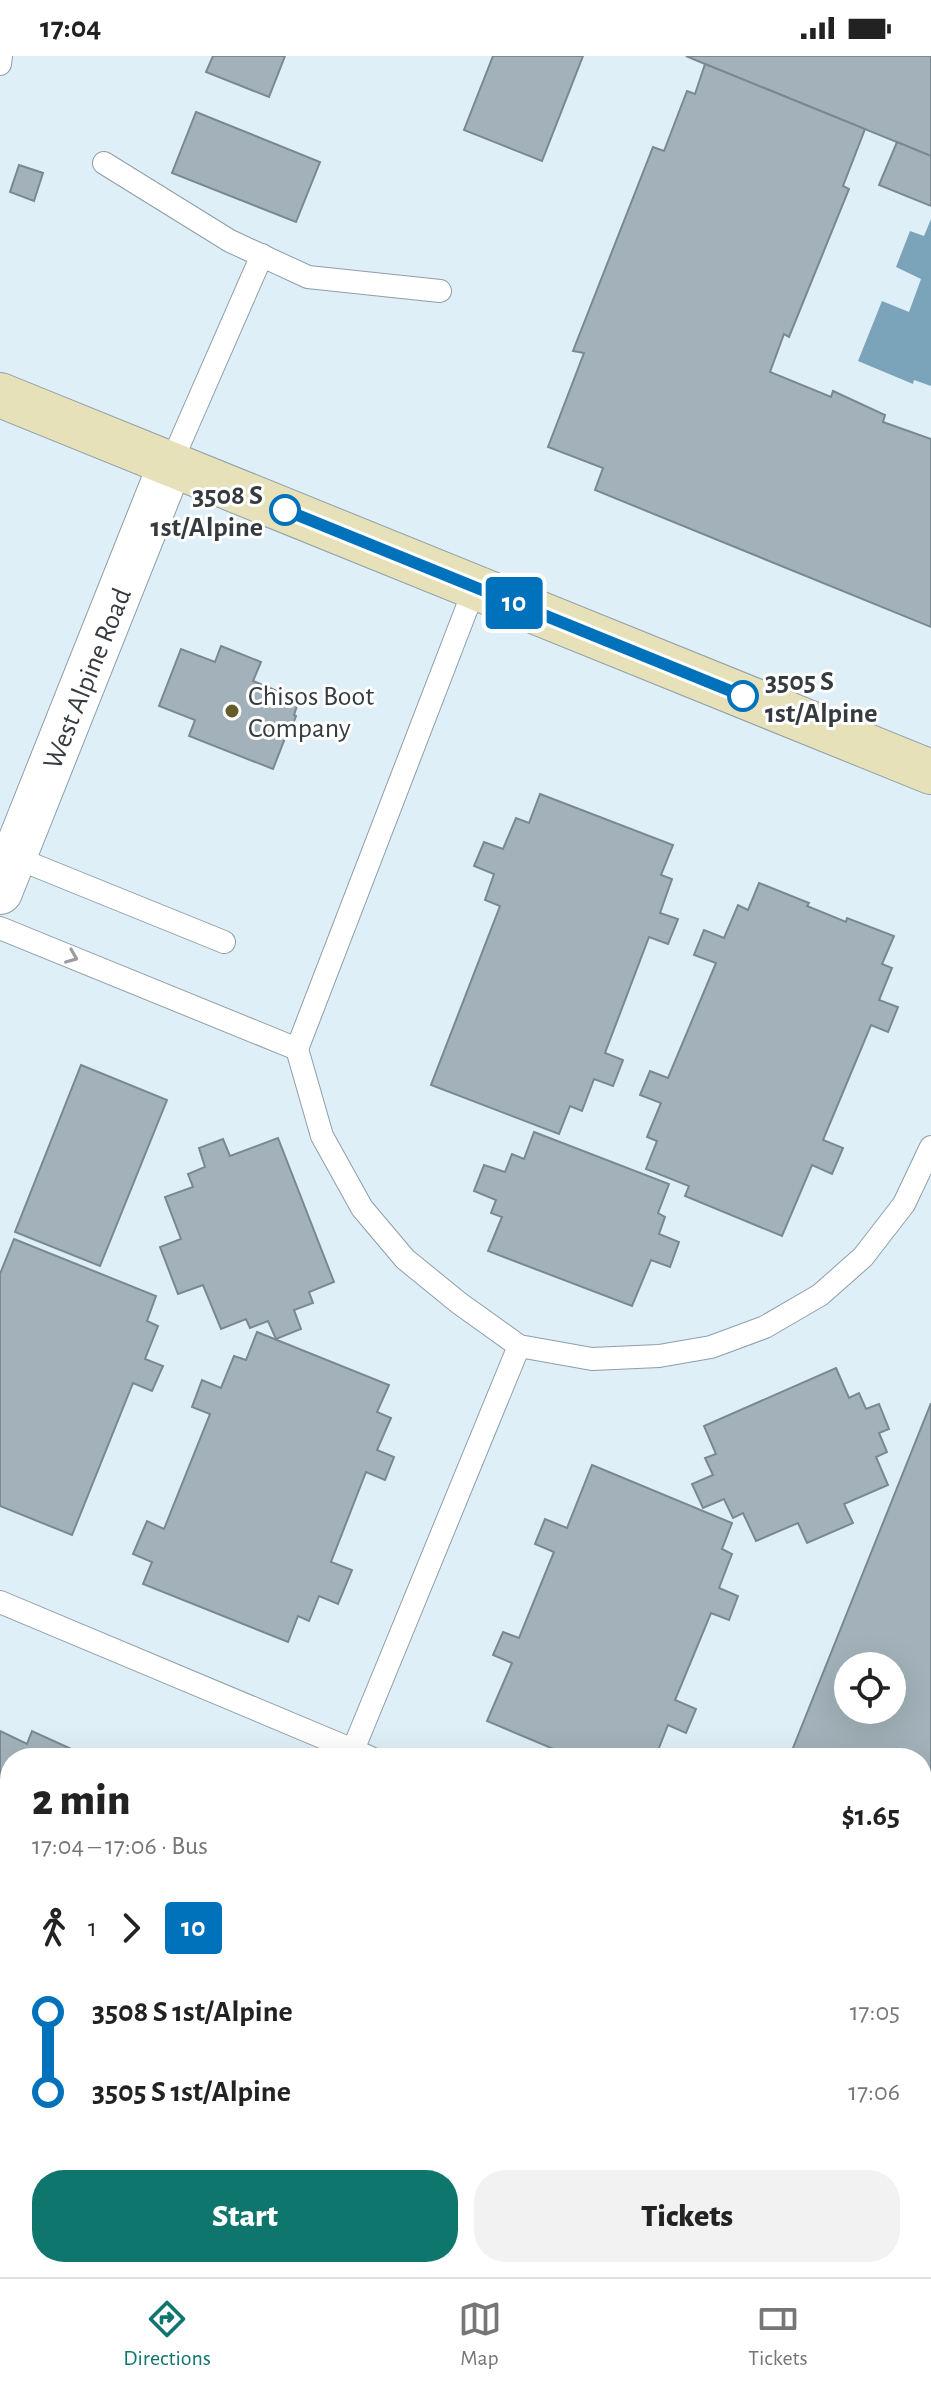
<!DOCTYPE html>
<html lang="en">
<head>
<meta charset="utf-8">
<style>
	:root { --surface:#fff; --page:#f2f2f2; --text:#222; --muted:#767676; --line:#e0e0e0; --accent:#0f766e }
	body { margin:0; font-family:"Alegreya Sans",sans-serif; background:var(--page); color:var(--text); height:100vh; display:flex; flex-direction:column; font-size:30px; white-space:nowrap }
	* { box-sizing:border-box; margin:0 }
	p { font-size:26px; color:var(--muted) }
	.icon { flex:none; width:44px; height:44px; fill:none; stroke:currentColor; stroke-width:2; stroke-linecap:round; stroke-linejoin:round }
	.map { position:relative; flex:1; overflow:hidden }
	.side { position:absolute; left:0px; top:1692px; width:932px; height:530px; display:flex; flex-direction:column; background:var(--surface); border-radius:32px 32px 0 0; box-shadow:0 8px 32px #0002 }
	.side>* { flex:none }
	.badge { padding:0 16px; border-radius:6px; font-size:28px; line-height:52px }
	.buttons { position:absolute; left:834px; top:1596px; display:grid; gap:16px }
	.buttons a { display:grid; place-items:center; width:72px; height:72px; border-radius:50%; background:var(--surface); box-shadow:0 8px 32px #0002; font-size:40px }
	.map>.badge { position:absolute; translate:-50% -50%; box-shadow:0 0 0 4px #fff }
	.legs { display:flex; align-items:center; gap:12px; height:88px; padding:0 32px; font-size:26px }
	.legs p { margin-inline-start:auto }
	.head { display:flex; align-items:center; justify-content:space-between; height:136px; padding:0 32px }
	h1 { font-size:44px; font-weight:800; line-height:60px }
	.cta { display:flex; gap:16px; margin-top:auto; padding:16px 32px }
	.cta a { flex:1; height:92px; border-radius:32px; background:var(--accent); color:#fff; font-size:32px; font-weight:800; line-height:92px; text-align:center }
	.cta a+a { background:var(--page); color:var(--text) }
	ul { padding:0 32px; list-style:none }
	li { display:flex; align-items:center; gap:28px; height:80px; font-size:30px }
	li i { display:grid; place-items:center; width:12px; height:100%; margin:0 10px; background:currentColor }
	li i::after { content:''; width:20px; height:20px; margin:-10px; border:6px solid; border-radius:50%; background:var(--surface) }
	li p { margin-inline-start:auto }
	li:first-child i { background:linear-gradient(#0000 50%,currentColor 0) }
	li:last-child i { background:linear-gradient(currentColor 50%,#0000 0) }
	.status { display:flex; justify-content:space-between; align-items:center; height:56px; padding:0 40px; background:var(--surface); direction:ltr }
	.status svg { height:22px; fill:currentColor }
	.tabs { display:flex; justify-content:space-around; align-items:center; height:112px; border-top:2px solid var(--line); background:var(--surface); font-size:22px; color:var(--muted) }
	.tabs a { display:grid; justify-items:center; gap:4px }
	.tabs .on { color:var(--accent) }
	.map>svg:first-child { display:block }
	.water { fill:#7ba4ba }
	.building { fill:#a3b2ba; stroke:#7a8991; stroke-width:2; fill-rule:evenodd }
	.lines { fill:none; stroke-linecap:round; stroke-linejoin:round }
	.lane-casing { stroke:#8f9ea6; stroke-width:24 }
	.street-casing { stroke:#8f9ea6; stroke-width:46 }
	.secondary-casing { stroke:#8f9ea6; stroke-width:46 }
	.lane { stroke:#fff; stroke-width:22 }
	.street { stroke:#fff; stroke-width:44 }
	.secondary { stroke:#e7e1ba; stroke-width:44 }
	.oneway { stroke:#9a9d9e }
	.line-1-casing { stroke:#fff; stroke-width:18 }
	.line-1 { stroke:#0072bc; stroke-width:12 }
	.stop-1-dot { fill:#fff; stroke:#0072bc; stroke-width:4 }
	.poi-dot { fill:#655d29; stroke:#fff; stroke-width:3 }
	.labels { text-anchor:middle; stroke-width:6; stroke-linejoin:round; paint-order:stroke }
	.stop-label { font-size:28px; font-weight:bold; fill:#353b3e; stroke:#fff; text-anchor:end }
	.street-label { font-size:28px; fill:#353b3e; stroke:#fff }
	.poi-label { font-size:28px; fill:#353b3e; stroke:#fff; text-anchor:start }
</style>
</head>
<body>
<div class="status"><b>17:04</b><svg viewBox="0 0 49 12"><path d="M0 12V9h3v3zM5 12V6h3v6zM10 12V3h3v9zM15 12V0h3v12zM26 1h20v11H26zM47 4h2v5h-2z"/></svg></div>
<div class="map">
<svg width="931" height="2221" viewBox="0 0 931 2221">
	<rect width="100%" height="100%" fill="#dfeff8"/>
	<!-- water -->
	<path class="water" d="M931,163V330L914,324L913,328L858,305L882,245L909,256L921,223L896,211L910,175L924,180Z"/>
	<!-- building -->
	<g class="building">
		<path d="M213,0H285L269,41L206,16Z"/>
		<path d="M493,0H583L542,105L464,74Z"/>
		<path d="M686,0H931V100L705,8Z"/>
		<path d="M705,8L865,73L843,130L849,133L789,281L784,278L770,316L831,341L833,335L885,359L883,366L931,383V571L595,434L603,412L548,391L584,297L573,295L653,91L664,95L687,35L695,38Z"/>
		<path d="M196,56L320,106L296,166L172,117Z"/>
		<path d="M897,86L931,100V150L879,129Z"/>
		<path d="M19,109L43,117L34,145L10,136Z"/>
		<path d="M221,590L261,606L253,625L299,644L294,659L296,660L291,673L289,672L273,713L189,680L195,664L159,650L181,593L215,606Z"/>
		<path d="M540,738L673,789L661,819L672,823L660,857L678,863L668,888L649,881L605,997L623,1004L613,1030L594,1023L582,1055L570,1050L559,1078L431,1029L500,850L485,844L494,818L474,810L484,786L503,793L516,762L529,767Z"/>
		<path d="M759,827L809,847L807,850L846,866L847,862L894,880L882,908L892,912L879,944L898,951L888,976L871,969L823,1084L843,1092L832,1118L812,1109L782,1180L685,1140L689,1130L646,1113L657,1085L647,1081L661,1047L640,1039L650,1015L668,1022L716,907L694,899L704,874L724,882L738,849L748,854Z"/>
		<path d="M81,1009L167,1044L100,1210L15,1176Z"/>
		<path d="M534,1076L669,1128L658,1157L665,1161L659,1178L679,1186L670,1211L651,1204L632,1250L488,1195L502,1161L491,1157L496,1144L474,1135L484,1109L505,1116L512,1098L524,1103Z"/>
		<path d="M278,1082L334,1226L309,1236L313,1247L294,1254L301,1273L276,1283L268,1265L250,1272L246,1263L221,1273L203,1229L178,1238L160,1191L181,1183L165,1141L193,1131L188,1118L205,1111L199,1092L223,1083L230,1100Z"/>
		<path d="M14,1183L156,1240L147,1265L158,1270L145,1303L163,1310L152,1335L133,1327L72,1479L0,1450V1218Z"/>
		<path d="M257,1276L389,1329L377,1356L391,1362L377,1394L394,1401L385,1424L366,1416L331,1506L352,1514L338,1548L319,1540L309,1565L298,1560L288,1586L143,1528L152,1506L133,1498L147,1465L164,1473L210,1358L192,1351L202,1324L221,1332L234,1300L246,1304Z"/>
		<path d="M836,1312L849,1342L859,1337L866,1353L879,1348L889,1373L879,1377L887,1396L876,1401L888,1429L844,1448L853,1467L807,1487L798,1467L756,1485L743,1457L733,1462L724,1443L703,1452L692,1428L713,1419L705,1402L716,1398L704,1370Z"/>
		<path d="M931,1347V1807L922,1830V1702H789ZM848,1610H892V1654H848Z"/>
		<path d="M592,1409L732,1467L722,1493L732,1498L719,1532L738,1540L729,1564L711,1557L675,1644L696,1653L686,1677L668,1669L655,1702L643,1698L642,1702H575L487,1665L512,1607L493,1599L503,1576L519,1582L554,1496L535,1488L545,1463L567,1472Z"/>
		<path d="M0,1675L27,1688L32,1675L91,1702H10V1736L0,1732Z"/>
		<path d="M0,1909L10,1913V1992L7,1991L0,2008Z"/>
		<path d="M480,2212H664L660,2221H514L508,2219L507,2221H476Z"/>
	</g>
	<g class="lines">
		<!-- lane casing -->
		<g class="lane-casing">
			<g id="lane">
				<path d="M0,8L1,0"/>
				<path d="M104,107L230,185L308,221L440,235"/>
				<path d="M171,407L262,199"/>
				<path d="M475,531L297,993L322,1080L362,1152L405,1203L459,1247L519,1290L592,1303L659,1300L711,1291L765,1271L820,1239L863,1201L904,1148L931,1091"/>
				<path d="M14,801L224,886"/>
				<path d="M0,872L297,993"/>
				<path d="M0,1546L353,1694"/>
				<path d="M371,1702L353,1694L519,1290"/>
				<path d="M0,2047L10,2051"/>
				<path d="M401,2212L422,2221"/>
			</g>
		</g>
		<!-- street casing -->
		<g class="street-casing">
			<path id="street" d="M0,836L171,407"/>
		</g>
		<!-- secondary casing -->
		<g class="secondary-casing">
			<path id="secondary" d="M0,339L931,716"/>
		</g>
		<!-- lane -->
		<use href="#lane" class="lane"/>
		<!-- street -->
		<use href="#street" class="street"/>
		<!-- secondary -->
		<use href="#secondary" class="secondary"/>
	</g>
	<!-- one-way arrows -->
	<defs><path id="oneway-chevron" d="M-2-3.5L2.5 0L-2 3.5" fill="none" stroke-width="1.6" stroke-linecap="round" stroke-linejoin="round" transform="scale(2)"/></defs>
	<use class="oneway" href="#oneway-chevron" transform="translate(72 901) rotate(22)"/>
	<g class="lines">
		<!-- line-1 casing -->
		<g class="line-1-casing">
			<path id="line-1" d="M285,454L743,640"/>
		</g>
		<!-- line-1 -->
		<use href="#line-1" class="line-1"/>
	</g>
	<!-- markers -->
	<g class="stop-1-dot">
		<circle cx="285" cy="454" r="14"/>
		<circle cx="743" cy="640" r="14"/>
	</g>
	<circle class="poi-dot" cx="232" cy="655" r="8"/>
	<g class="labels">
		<!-- stop labels -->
		<g class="stop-label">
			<text x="263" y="448">3508 S<tspan x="263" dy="32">1st/Alpine</tspan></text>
			<text x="765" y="634" text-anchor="start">3505 S<tspan x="765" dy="32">1st/Alpine</tspan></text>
		</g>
		<!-- street labels -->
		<g class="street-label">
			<text transform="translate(86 622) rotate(-68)" y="10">West Alpine Road</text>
		</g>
		<!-- poi labels -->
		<g class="poi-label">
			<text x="248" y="649">Chisos Boot<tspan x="248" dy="32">Company</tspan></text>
		</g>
	</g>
</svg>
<div class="buttons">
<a><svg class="icon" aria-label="locate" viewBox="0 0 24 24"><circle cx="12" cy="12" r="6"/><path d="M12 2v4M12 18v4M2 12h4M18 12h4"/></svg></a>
</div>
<b class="badge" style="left:514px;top:547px;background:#0072bc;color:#fff">10</b>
<section class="side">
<div class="head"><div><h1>2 min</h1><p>17:04 – 17:06 · Bus</p></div><b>$1.65</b></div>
<div class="legs"><svg class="icon" aria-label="walk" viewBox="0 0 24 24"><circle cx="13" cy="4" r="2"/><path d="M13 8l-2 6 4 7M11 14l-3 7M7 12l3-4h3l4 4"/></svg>1<svg class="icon" aria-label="forward" viewBox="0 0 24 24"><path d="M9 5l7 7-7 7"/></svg><b class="badge" style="background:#0072bc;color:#fff">10</b></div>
<ul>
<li><i style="color:#0072bc"></i><b>3508 S 1st/Alpine</b><p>17:05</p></li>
<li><i style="color:#0072bc"></i><b>3505 S 1st/Alpine</b><p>17:06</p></li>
</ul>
<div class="cta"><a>Start</a><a>Tickets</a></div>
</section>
</div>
<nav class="tabs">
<a class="on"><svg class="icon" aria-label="directions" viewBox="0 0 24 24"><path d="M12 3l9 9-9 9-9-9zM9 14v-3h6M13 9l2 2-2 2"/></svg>Directions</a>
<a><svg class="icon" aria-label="map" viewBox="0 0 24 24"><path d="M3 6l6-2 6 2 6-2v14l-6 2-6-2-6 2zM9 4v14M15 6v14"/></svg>Map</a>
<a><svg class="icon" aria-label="tickets" viewBox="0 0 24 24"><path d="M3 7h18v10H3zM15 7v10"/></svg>Tickets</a>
</nav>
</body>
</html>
